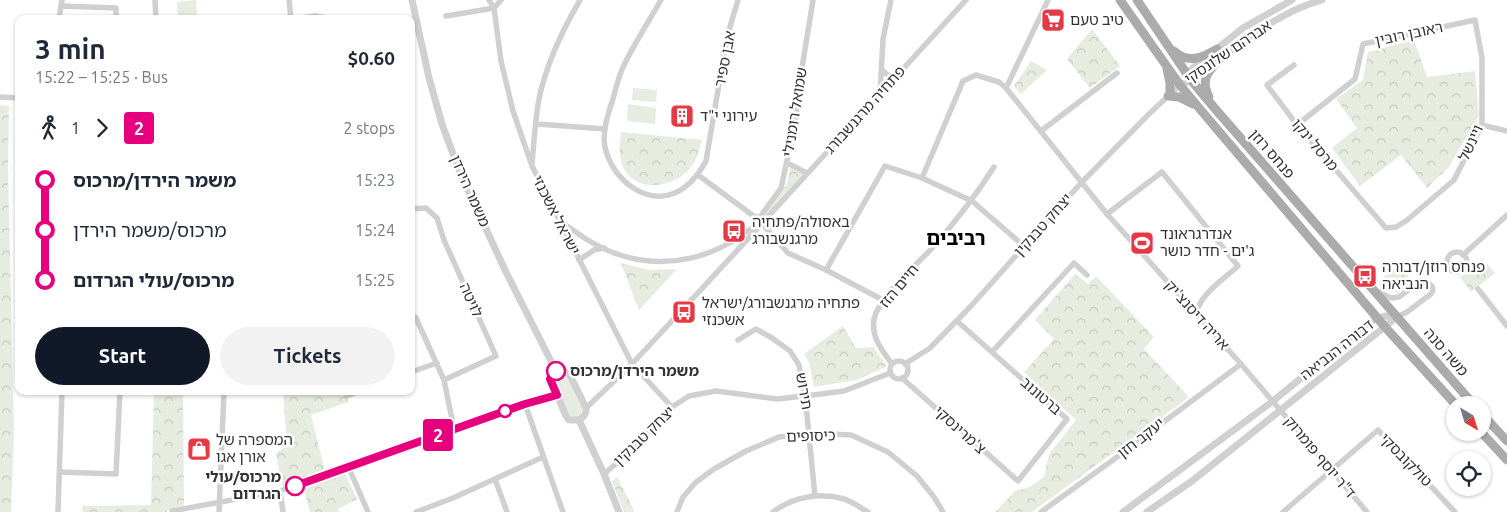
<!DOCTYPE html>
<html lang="en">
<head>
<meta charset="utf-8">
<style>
	:root { --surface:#fff; --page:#f2f2f3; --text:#1f2937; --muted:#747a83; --accent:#111827 }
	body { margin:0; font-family:Ubuntu,"Noto Sans Hebrew",sans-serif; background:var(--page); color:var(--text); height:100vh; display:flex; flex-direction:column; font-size:19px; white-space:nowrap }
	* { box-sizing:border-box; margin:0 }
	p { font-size:16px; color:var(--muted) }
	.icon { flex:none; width:28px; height:28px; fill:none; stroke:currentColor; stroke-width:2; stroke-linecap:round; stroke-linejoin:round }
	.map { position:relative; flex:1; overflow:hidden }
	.drawer { position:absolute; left:15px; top:15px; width:400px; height:380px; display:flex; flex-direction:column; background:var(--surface); border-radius:10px; box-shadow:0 1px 4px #0004 }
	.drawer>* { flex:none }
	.badge { padding:0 10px; border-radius:4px; font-size:18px; line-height:32px }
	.needle { width:32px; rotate:142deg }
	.tools { position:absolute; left:1446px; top:396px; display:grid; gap:10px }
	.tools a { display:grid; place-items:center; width:45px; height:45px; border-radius:50%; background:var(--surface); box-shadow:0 1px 4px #0004; font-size:25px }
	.map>.badge { position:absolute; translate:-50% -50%; box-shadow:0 0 0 2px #fff }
	.legs { display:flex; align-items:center; gap:8px; height:55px; padding:0 20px; font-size:16px }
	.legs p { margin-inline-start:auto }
	.head { display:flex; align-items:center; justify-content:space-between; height:85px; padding:0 20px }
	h1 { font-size:28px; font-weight:600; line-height:38px }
	.action { display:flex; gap:10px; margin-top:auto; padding:10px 20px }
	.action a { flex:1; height:58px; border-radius:30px; background:var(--accent); color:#fff; font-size:20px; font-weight:600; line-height:58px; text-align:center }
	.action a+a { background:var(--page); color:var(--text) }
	ul { padding:0 20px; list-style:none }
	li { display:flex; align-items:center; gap:18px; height:50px; font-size:19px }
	li i { display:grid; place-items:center; width:8px; height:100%; margin:0 6px; background:currentColor }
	li i::after { content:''; width:12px; height:12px; margin:-6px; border:4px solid; border-radius:50%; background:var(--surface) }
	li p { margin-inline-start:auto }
	li:first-child i { background:linear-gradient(#0000 50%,currentColor 0) }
	li:last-child i { background:linear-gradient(currentColor 50%,#0000 0) }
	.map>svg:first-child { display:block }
	.grass { fill:#e6ecdf }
	.forest { fill:url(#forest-crowns) }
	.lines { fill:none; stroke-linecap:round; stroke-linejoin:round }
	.minor { stroke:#d0d0d0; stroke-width:5.5 }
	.tertiary { stroke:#d0d0d0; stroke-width:7 }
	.primary { stroke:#ababab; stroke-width:9 }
	.line-1-casing { stroke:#fff; stroke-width:11 }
	.line-1 { stroke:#e6007e; stroke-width:8 }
	.stop-1-dot { fill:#fff; stroke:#e6007e; stroke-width:2.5 }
	.labels { text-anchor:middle; stroke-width:5; stroke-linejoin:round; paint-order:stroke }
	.poi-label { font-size:15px; fill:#333; stroke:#fff; text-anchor:start }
	.street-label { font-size:15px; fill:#333; stroke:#fff }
	.stop-label { font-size:15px; font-weight:bold; fill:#333; stroke:#fff; text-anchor:start }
	.district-label { font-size:20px; font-weight:bold; fill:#000; stroke:#fff }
</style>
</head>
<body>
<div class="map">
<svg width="1507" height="512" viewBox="0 0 1507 512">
	<defs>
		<pattern id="forest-crowns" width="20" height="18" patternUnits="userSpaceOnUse" patternTransform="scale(1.25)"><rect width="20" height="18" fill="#e6ecdf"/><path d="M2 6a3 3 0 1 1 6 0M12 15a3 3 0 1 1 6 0" fill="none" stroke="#c6cbc0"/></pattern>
	</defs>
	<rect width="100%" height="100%" fill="#fff"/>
	<!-- grass -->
	<g class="grass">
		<path d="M196,0L197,19H178L177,2Z"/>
		<path d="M633,88L657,90L656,102L632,100Z"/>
		<path d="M628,104L656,108L655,124L627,121Z"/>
		<path d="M562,374L567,376L582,408L581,413L578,417H573L569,415L554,381L557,376Z"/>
	</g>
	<!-- forest -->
	<g class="forest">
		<path d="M1092,29L1120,66L1090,88L1067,59Z"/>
		<path d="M1414,40L1427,77L1475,71L1479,115L1449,167L1427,188L1401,155L1360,186L1332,148L1357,128L1336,99L1363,80L1368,52Z"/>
		<path d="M1031,61L1047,70L1021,94L1014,86Z"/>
		<path d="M0,105L9,106L8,168L14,434L11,512H0Z"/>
		<path d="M621,132L702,140C699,149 698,158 692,166C677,187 636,195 623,167C618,156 620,143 621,132Z"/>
		<path d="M790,168L804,174L765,218L762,216L787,184Z"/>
		<path d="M1482,258L1495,273L1471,292L1460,277L1468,272Z"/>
		<path d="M621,263L649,270L677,269L639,310Z"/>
		<path d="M1399,265L1413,282L1397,294L1383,278Z"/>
		<path d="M1075,274L1088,284L1096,276L1154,337L1144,349L1189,397L1032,512H995L1015,491L1030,487L1044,477L1049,454L1076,420L1024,372L1054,339L1035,320Z"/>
		<path d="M843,326L856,348L873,347L887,366L857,380L814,387L809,362L804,354Z"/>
		<path d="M154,391H183L184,505L167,510V512H83L82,506L151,505Z"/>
		<path d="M283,391H346L348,402L311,415L325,471L282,486L276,453L287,445Z"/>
		<path d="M345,474L357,499L338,509L339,512H310L304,489Z"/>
		<path d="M617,477L633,508L634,512H624L612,481Z"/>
	</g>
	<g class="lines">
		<!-- minor -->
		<g class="minor">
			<path d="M155,0L156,19"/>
			<path d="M289,0L291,19"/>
			<path d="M489,0L494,8L501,61L513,111L532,166L632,364L672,407"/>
			<path d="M661,0C649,21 636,41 625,63C619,74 616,87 613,99C608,114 602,131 605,147C611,177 644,206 675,193C690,186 699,174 706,161L727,37L738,0"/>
			<path d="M61,6L116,8V19"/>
			<path d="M494,8L501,0"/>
			<path d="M446,16L494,8"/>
			<path d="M59,19L62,0"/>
			<path d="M294,19L315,16L332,19"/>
			<path d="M1294,65L1267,85L1297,125L1386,228L1396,227L1406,221L1454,180L1482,125V58L1475,20L1363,44L1355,79L1297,125"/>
			<path d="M882,70L893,80"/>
			<path d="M1006,88L1048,0"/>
			<path d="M880,94L883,39L891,0"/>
			<path d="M0,97L19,98"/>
			<path d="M537,124L605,129"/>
			<path d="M1482,125L1507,131"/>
			<path d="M1041,131L1117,73"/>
			<path d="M787,163L807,173"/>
			<path d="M532,164C534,143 535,121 539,99C546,64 562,31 580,0"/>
			<path d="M698,175L755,217H762"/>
			<path d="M922,178L963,81L976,75L999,82L1006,88L1107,214L1241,364L1367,512"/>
			<path d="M411,209L426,208L437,218L444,240L496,356L444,380"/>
			<path d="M1107,214L1162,172L1238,266C1224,279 1200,294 1196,314"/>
			<path d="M755,217L753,220L756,227"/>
			<path d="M760,217L781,188L795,124L801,74L813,0"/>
			<path d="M765,220L966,0"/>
			<path d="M560,221C578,234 596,247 617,254C665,271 716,258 754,226"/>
			<path d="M764,226L788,253L826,270L883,300"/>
			<circle cx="1457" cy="262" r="10"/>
			<path d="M1463,255L1507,215"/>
			<path d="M579,260L594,250L604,248"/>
			<path d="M826,270L885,166L922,178L972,201L1025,247"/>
			<path d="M1478,289L1507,326"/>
			<path d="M1376,291L1391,298L1399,297L1421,281L1425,280L1432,286L1433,290L1431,294L1407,312L1397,317"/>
			<path d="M411,314L416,318L444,380L454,429"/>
			<path d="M738,340L756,329L772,338L790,351L799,365L805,395L815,496"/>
			<path d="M992,352L1074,263L1087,275"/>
			<circle cx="899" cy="370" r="9"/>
			<path d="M892,364C882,350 871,338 874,319C879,296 918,264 934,246C957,220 976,195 994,167"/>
			<path d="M905,364L930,348L971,306L1081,183L1150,113L1180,85"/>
			<path d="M411,372L437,363"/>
			<path d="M902,378L1018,481L1067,419L957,321"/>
			<path d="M347,396L360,391"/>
			<path d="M525,404L563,512"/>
			<path d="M586,408L632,364L758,228"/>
			<path d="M348,466L368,512"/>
			<path d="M60,472L116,474L120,391"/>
			<path d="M604,474L626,455L672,407L689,396L716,391L777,399L813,395L844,391L890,373"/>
			<path d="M495,479L507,512"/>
			<path d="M280,491L283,512"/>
			<path d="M172,511L280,491L525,404L557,395"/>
			<path d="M58,512L62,391"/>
			<path d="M219,512L224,391"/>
			<path d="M416,512L453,498L543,457"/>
			<path d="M677,512L683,497L696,482L714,469L746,451L779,437L810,433L851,435L888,452L917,476L934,497L943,512"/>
			<path d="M773,512C793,497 819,492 844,499C852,501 860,508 868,512"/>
			<path d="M1041,512L1113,460L1241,364"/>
			<path d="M1283,512L1378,430L1455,512"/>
		</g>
		<!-- tertiary -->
		<g class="tertiary">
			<path d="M412,0L429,78L442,124L460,173L506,272L556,371"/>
			<path d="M1220,58C1252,35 1283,11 1322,0"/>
			<path d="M1185,76L1194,67L1243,28L1292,0"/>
			<path d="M1180,85L1191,80L1211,65"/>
			<path d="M563,370L570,375L586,408C587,414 583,417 579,420H569L566,416L550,379L556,371Z"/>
			<path d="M579,420L604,474L619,512"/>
			<path d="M1123,512L1273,401L1371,321L1385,316L1397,317"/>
			<path d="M1147,512L1192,481L1397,317"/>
		</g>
		<!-- primary -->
		<g class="primary">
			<path d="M1120,0L1180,85L1199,108L1385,327L1456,405"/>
			<path d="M1137,0L1191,80L1217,111L1474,405"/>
			<path d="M1174,51C1188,64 1202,58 1217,49"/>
			<path d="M1167,69L1170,83V94"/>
			<path d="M1168,96L1179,97L1193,104"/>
			<path d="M1209,97C1199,77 1210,70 1223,56"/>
			<path d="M1482,414L1507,441"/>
			<path d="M1481,432L1507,460"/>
		</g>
	</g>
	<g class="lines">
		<!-- line-1 casing -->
		<g class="line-1-casing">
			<path id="line-1" d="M295,486L525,404L557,395L550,379L556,371"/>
		</g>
		<!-- line-1 -->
		<use href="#line-1" class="line-1"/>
	</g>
	<!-- icons -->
	<defs>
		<g id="supermarket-square" transform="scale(1.25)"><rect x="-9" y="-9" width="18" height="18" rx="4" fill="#e63946" stroke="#fff"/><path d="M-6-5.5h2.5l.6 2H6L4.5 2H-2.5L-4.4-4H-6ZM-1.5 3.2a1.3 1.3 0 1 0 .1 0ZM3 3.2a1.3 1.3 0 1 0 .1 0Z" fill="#fff"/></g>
		<g id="building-square" transform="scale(1.25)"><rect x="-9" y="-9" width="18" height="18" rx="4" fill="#e63946" stroke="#fff"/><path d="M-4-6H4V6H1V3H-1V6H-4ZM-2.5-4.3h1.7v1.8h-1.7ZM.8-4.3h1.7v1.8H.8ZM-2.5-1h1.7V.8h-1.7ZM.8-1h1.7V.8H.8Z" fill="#fff"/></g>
		<g id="bus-square" transform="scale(1.25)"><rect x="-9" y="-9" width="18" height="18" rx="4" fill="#e63946" stroke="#fff"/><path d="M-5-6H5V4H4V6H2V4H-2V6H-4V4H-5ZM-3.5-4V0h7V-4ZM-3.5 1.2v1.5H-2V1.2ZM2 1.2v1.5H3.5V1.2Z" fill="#fff"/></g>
		<g id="stadium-square" transform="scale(1.25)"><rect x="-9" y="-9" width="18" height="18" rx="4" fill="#e63946" stroke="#fff"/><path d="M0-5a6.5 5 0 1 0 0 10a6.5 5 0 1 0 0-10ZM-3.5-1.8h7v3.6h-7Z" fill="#fff"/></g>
		<g id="shop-square" transform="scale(1.25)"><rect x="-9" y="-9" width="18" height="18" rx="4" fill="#e63946" stroke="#fff"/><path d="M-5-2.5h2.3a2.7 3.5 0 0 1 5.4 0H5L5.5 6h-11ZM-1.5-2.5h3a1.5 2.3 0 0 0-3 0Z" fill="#fff"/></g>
	</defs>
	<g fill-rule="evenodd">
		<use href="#supermarket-square" x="1053" y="20"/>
		<use href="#building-square" x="682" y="116"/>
		<use href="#bus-square" x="734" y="231"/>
		<use href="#stadium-square" x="1142" y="243"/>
		<use href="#bus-square" x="1365" y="276"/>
		<use href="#bus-square" x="684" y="312"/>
		<use href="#shop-square" x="199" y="449"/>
	</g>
	<!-- markers -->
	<g class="stop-1-dot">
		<circle cx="556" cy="371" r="9"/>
		<circle cx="505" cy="411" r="6"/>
		<circle cx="295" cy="486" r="9"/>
	</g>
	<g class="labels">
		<!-- poi labels -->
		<g class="poi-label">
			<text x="1070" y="25">טיב טעם</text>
			<text x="700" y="121">עירוני י"ד</text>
			<text x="752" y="227">באסולה/פתחיה<tspan x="752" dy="17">מרגנשבורג</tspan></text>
			<text x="1160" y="239">אנדרגראונד<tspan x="1160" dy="17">ג'ים - חדר כושר</tspan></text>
			<text x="1382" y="272">פנחס רוזן/דבורה<tspan x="1382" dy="17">הנביאה</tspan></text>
			<text x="702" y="308">פתחיה מרגנשבורג/ישראל<tspan x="702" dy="17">אשכנזי</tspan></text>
			<text x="216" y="445">המספרה של<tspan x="216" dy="17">אורן אגו</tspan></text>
		</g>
		<!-- street labels -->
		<g class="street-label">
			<text transform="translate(1409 34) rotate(-12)" y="5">ראובן רובין</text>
			<text transform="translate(1228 52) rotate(-34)" y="5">אברהם שלונסקי</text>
			<text transform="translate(725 59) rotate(-79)" y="5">אבן ספיר</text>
			<text transform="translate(865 110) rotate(-48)" y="5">פתחיה מרגנשבורג</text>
			<text transform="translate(795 112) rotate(-81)" y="5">שמואל רומנילי</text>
			<text transform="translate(1471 143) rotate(-65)" y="5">ויינשל</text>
			<text transform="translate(1315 145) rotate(50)" y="5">מרסל ינקו</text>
			<text transform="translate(1272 154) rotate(49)" y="5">פנחס רוזן</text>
			<text transform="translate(470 191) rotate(66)" y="5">משמר הירדן</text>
			<text transform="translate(556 215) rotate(63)" y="5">ישראל אשכנזי</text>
			<text transform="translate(1043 225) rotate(-48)" y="5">יצחק טבנקין</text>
			<text transform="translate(899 286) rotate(-50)" y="5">חיים הזז</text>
			<text transform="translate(471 300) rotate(66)" y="5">לויטה</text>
			<text transform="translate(1197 315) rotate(48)" y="5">אריה דיסנצ'יק</text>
			<text transform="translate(1337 350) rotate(-38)" y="5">דבורה הנביאה</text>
			<text transform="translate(1446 352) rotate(49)" y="5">משה סנה</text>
			<text transform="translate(804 391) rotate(80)" y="5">תירוש</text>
			<text transform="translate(1041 396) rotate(41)" y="5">ברטונוב</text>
			<text transform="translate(960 430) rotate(42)" y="5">צ'מרינסקי</text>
			<text transform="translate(644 436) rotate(-44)" y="5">יצחק טבנקין</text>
			<text transform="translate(811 436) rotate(-2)" y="5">כיסופים</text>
			<text transform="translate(1141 438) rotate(-38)" y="5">יעקב חזן</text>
			<text transform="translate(1320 457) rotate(50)" y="5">ד"ר יוסף פומרוק</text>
			<text transform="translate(1406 460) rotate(46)" y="5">טולקובסקי</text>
		</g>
		<!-- stop labels -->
		<g class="stop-label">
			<text x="570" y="376">משמר הירדן/מרכוס</text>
			<text x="281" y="482" text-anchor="end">מרכוס/עולי<tspan x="281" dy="17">הגרדום</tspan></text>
		</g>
		<!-- district labels -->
		<g class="district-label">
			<text x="956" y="245">רביבים</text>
		</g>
	</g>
</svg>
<div class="tools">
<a><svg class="needle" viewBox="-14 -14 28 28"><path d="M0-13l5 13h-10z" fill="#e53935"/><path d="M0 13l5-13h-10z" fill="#747a83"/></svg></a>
<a><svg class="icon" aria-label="locate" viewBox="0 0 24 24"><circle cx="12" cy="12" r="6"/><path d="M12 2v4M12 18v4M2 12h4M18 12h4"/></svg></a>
</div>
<b class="badge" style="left:438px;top:435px;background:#e6007e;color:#fff">2</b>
<section class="drawer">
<div class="head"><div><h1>3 min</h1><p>15:22 – 15:25 · Bus</p></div><b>$0.60</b></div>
<div class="legs"><svg class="icon" aria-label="walk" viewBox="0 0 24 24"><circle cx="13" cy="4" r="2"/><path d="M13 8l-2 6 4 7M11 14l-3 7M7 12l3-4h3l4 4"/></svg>1<svg class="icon" aria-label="forward" viewBox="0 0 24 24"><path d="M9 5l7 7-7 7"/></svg><b class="badge" style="background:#e6007e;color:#fff">2</b><p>2 stops</p></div>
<ul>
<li><i style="color:#e6007e"></i><b>משמר הירדן/מרכוס</b><p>15:23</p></li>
<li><i style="color:#e6007e"></i><span>מרכוס/משמר הירדן</span><p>15:24</p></li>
<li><i style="color:#e6007e"></i><b>מרכוס/עולי הגרדום</b><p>15:25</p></li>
</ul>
<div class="action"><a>Start</a><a>Tickets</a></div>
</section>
</div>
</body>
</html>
